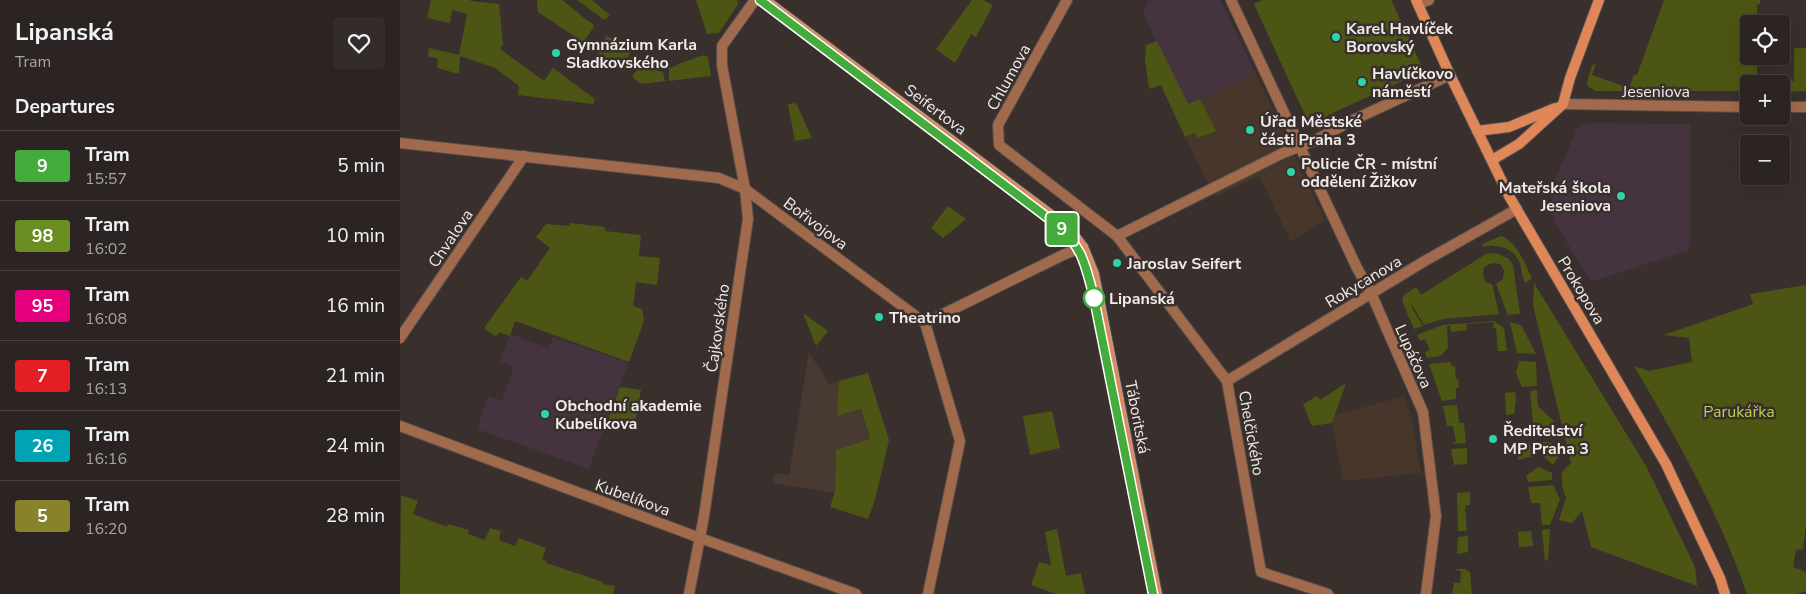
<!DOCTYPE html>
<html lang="en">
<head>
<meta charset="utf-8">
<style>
	:root { --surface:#2b2422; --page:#332c2a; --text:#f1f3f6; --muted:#a6a4a5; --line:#474140 }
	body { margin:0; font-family:"Nunito Sans",sans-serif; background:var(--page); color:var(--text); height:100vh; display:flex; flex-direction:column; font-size:19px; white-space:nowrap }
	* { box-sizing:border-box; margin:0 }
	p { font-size:16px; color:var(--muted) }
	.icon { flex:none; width:28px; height:28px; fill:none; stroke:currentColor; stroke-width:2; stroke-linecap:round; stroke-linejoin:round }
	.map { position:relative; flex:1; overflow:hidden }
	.details { display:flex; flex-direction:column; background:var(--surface); width:400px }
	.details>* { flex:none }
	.badge { padding:0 10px; border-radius:4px; font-size:18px; line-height:32px }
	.tools { position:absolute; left:1340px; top:15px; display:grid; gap:10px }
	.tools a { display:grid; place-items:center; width:50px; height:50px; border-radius:5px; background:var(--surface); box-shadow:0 5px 20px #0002,0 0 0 1px var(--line); font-size:25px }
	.map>.badge { position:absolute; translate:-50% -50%; box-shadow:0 0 0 2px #fff }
	h2 { padding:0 15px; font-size:19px; line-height:45px }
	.round { display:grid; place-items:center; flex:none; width:52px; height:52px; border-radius:5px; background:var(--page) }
	.overview { display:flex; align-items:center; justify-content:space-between; height:85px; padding:0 15px }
	h1 { font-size:24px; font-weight:700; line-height:38px }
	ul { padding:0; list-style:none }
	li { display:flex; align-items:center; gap:15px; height:70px; padding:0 15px; border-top:1px solid var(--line) }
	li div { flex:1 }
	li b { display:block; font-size:19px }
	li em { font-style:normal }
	li .badge { min-width:55px; font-weight:700; text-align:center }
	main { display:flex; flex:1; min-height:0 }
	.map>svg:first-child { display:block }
	.commercial { fill:#46372a }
	.built { fill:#483933 }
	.education { fill:#453440 }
	.green { fill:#4d5514 }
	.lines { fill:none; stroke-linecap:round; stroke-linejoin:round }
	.street-casing { stroke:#564e4b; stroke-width:12 }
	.secondary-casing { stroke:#564e4b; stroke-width:12 }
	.street { stroke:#a16a4d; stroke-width:10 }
	.secondary { stroke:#df8759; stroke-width:10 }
	.tram { stroke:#aba5a3; stroke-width:1 }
	.line-casing { stroke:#fff; stroke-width:11 }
	.line { stroke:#43ac3c; stroke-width:8 }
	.poi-dot { fill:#2fd4aa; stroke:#39302d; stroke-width:2 }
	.stop-dot { fill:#fff; stroke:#43ac3c; stroke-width:2.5 }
	.labels { text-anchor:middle; stroke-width:5; stroke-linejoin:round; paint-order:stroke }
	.poi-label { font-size:16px; font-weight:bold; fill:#f1ecea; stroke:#39302d; text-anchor:start }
	.street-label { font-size:16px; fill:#f1ecea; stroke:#39302d }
	.stop-label { font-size:16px; font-weight:bold; fill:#f1ecea; stroke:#39302d; text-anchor:start }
	.park-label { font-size:16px; fill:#bdcd4c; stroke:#39302d }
</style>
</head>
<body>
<main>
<section class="details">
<div class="overview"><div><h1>Lipanská</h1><p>Tram</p></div><a class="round"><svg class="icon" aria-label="heart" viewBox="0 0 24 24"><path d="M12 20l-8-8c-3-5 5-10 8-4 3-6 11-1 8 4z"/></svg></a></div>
<h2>Departures</h2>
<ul>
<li><span class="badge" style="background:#43ac3c;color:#fff">9</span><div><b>Tram</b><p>15:57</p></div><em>5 min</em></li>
<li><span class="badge" style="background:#6b8e23;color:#fff">98</span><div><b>Tram</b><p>16:02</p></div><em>10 min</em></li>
<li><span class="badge" style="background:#e6007e;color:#fff">95</span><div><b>Tram</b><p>16:08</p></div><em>16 min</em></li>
<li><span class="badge" style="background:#e31e25;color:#fff">7</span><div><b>Tram</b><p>16:13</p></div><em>21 min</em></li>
<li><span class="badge" style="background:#00a3b4;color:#fff">26</span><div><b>Tram</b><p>16:16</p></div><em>24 min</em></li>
<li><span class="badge" style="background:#88822a;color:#fff">5</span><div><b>Tram</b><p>16:20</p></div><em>28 min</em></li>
</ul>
</section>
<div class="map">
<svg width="1406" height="594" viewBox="0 0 1406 594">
	<rect width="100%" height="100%" fill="#39302d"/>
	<!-- commercial -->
	<g class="commercial">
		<path d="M855,72L925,220L891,242L859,176L815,197L773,112L847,77Z"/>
		<path d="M1005,396L1013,425L1021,473L943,481L932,423L936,415Z"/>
	</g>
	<!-- built -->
	<path class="built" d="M409,352L429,384L439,381L438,416L461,409L470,440L436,450L435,493L373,483L375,473L389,475Z"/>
	<!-- education -->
	<g class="education">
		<path d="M749,0H820L855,72L847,77L773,112L761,85L749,89L745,59L746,45L756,41L743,12Z"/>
		<path d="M1191,123L1290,124V237L1288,250L1191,282L1154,221L1151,206L1152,187L1176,131L1181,125Z"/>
		<path d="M110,334L149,348L153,337L228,363L189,469L77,429L88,396L102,401L114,367L100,361Z"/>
	</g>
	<!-- green -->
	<g class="green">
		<path d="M31,0H70L71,1L99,4L103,44L100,49L144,81L153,68L195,99L193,104L118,95L119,86L95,68L60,56L59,74L37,68L38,59L28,56L29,48L59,55L67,14L52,10L50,23L27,18Z"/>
		<path d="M137,0H162L180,14L181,16L193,24L194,27L183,42L138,12Z"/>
		<path d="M177,0H192L210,15L206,19H203Z"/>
		<path d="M296,0H337L338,4L319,33L307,34Z"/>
		<path d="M572,0H583L593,5L576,37L571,34L555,63L536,49Z"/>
		<path d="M862,0H991L1024,71L909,124L854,4Z"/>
		<path d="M1264,0H1360V4L1357,5V14L1354,15V20H1360V24H1349V56H1357V78H1379V81H1394V48H1406V91L1381,92V84H1349V91H1195L1188,86L1187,82L1192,65L1196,64L1192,75L1229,88L1234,75H1237Z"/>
		<path d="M207,36L231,52L220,68L195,51Z"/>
		<path d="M757,41L788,104L800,99L816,131L798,138L794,133L785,137L761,85L749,89L745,59L746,45Z"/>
		<path d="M304,55L308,57L311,76L269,81V68L276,66L278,64Z"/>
		<path d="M245,62L256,70L263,72L265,81L241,84L232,77L242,63Z"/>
		<path d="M396,103L412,138L395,141L388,104Z"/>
		<path d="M548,206L566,219L543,238L531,228Z"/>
		<path d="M170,223L205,227V231L241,235L239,256L260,258L257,285L236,282L233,306L242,309L244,321L229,362L115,321L110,336L99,332L96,337L84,328L121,277L127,281L150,248L136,237L146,224L170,226Z"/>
		<path d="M1101,236C1117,241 1125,264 1132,278L1125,283C1122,277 1122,273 1121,267C1117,249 1099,243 1083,247L1082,244Z"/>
		<path d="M1096,253L1109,259L1113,265L1120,314L1108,315L1096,284L1103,279L1104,270L1100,264L1092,263L1084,267L1083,275L1086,282L1092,284L1099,314L1043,319L1024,325L1011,303L1012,308L1023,326L1014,329L1002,301L1004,295L1016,287L1021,295L1086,254Z"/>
		<path d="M1134,283L1246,466L1295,567L1297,586L1191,547L1182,511L1172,523L1159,520L1166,498L1162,485V472L1171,463L1133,305Z"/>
		<path d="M1406,285V526L1403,549L1396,550L1393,567L1406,572V591L1397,594H1347C1318,511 1278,441 1234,366L1249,371L1292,362L1289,338L1264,335L1353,304L1350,294Z"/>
		<path d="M403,313L428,331L416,346Z"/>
		<path d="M1094,321L1104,328L1107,351H1098L1096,328H1093L1094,322L1065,324H1066L1067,330L1051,332L1050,326H1047L1048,347L1041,356L1027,358L1025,352L1030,350L1025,339L1020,341L1017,335L1043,325Z"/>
		<path d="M1110,322L1121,325L1136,354L1117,353Z"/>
		<path d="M1119,361L1136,362L1137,386L1122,387L1116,373Z"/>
		<path d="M1050,362L1052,366H1055L1056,379H1058L1059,388H1056V399L1042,401L1029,364Z"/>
		<path d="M468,373L489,440L475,500L468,519L430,507L435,492L436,450L470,439L461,409L437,416L439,381Z"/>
		<path d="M946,383L932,423L912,426L903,404L917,396L920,400Z"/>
		<path d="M220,387L241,390L234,429L208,420Z"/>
		<path d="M1137,390L1138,406L1154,421L1149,437L1142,438L1141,432L1133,422L1130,391Z"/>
		<path d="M1115,392L1116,398L1114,414L1106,415L1105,393Z"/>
		<path d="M1057,405L1059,423H1064L1066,443L1051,444L1056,442L1053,426H1047L1043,406Z"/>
		<path d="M652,411L660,448L630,455L623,416Z"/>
		<path d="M1142,442H1150L1162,451L1153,465L1143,456Z"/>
		<path d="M1130,443L1133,456L1118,460L1117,444Z"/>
		<path d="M1067,448V464L1054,465L1051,449Z"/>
		<path d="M1138,467L1152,473V480L1128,482L1126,476Z"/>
		<path d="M1153,485L1160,499L1150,525H1142L1140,503H1131L1128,487Z"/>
		<path d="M1070,492V505H1066L1065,508L1067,531H1058L1057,493Z"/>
		<path d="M1,495L18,501L13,514L47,527L48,524L69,530L68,534L85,540L90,528L101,531L99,540L115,546L119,538L146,548L142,559L147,561L146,563L203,582L202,584L215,586L213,594H0Z"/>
		<path d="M657,529L666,576L681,573L685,594H656L631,585L639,562L651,565L645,532Z"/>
		<path d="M1150,529L1148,560L1145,561L1142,530Z"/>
		<path d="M1131,531L1133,546L1119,547L1118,532Z"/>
		<path d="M1068,536V552L1057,554L1058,537Z"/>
		<path d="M1055,569H1065L1070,572L1072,594H1052L1054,583H1060L1061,571L1055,570Z"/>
	</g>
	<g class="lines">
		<!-- street casing -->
		<g class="street-casing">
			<g id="street">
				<path d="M667,0L598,125L599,145L717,236L827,381L861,572L928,594"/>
				<path d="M831,0L957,268L971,293L1023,412L1036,516L1026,594"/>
				<path d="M1018,4L1029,0"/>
				<path d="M1163,104L1349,107"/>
				<path d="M1381,107H1406"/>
				<path d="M0,143L319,178L345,189L525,323L560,441L528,594"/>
				<path d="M717,236L883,153L914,141L949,122L1050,75"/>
				<path d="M525,323L663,255L683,247"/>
				<path d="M0,338L124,156"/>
				<path d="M827,381L1023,262L1117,209"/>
				<path d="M0,426L300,538L456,594"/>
				<path d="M289,594L304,516L348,219L345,189L322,65V46L355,0"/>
			</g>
		</g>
		<!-- secondary casing -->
		<g class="secondary-casing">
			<g id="secondary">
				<path d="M365,0L667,227L683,247L694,274L757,594"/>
				<path d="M1016,0L1050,75L1109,196L1266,464L1320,578L1325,594"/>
				<path d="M1077,131L1109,127L1155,108"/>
				<path d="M1092,160L1119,144L1163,104L1170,78L1199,0"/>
			</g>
		</g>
		<!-- street -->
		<use href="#street" class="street"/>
		<!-- secondary -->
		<use href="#secondary" class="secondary"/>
		<!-- tram -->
		<g class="tram">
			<path d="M360,0L652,221C682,245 685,262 694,298L753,594"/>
			<path d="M372,0L668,222C692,244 695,266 703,296L761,594"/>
		</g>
	</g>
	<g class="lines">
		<!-- line casing -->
		<g class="line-casing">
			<path id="line" d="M360,0L652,221C682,245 685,262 694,298L753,594"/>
		</g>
		<!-- line -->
		<use href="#line" class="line"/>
	</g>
	<!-- markers -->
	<g class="poi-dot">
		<circle cx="936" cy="37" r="5"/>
		<circle cx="156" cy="53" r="5"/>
		<circle cx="962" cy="82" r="5"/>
		<circle cx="850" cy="130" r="5"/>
		<circle cx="891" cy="172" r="5"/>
		<circle cx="1221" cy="196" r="5"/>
		<circle cx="717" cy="263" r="5"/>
		<circle cx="479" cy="317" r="5"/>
		<circle cx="145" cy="414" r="5"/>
		<circle cx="1093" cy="439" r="5"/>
	</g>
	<circle class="stop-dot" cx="694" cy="298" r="10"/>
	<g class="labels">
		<!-- poi labels -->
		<g class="poi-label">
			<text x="946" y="34">Karel Havlíček<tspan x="946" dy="18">Borovský</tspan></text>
			<text x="166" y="50">Gymnázium Karla<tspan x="166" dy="18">Sladkovského</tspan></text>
			<text x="972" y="79">Havlíčkovo<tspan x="972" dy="18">náměstí</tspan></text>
			<text x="860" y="127">Úřad Městské<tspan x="860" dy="18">části Praha 3</tspan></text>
			<text x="901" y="169">Policie ČR - místní<tspan x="901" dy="18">oddělení Žižkov</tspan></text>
			<text x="1211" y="193" text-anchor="end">Mateřská škola<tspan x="1211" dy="18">Jeseniova</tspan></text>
			<text x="727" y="269">Jaroslav Seifert</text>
			<text x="489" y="323">Theatrino</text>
			<text x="155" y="411">Obchodní akademie<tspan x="155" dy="18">Kubelíkova</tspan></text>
			<text x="1103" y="436">Ředitelství<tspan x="1103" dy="18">MP Praha 3</tspan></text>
		</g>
		<!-- street labels -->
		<g class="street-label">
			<text transform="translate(608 77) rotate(-61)" y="6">Chlumova</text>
			<text x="1256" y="97">Jeseniova</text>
			<text transform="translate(536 109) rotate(37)" y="6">Seifertova</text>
			<text transform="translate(416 223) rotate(37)" y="6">Bořivojova</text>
			<text transform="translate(50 238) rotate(-56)" y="6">Chvalova</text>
			<text transform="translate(963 281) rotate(-31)" y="6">Rokycanova</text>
			<text transform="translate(1182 290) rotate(59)" y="6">Prokopova</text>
			<text transform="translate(317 328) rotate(-82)" y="6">Čajkovského</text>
			<text transform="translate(1014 356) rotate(66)" y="6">Lupáčova</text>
			<text transform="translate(738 417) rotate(79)" y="6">Táboritská</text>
			<text transform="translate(852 433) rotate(80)" y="6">Chelčického</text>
			<text transform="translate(233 497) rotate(20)" y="6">Kubelíkova</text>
		</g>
		<!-- stop labels -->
		<g class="stop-label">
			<text x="709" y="304">Lipanská</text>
		</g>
		<!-- park labels -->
		<g class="park-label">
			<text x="1339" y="417">Parukářka</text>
		</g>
	</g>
</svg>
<div class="tools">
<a><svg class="icon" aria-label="locate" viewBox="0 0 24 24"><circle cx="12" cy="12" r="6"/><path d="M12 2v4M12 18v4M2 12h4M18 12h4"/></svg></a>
<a>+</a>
<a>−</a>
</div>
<b class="badge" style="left:662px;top:229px;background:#43ac3c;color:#fff">9</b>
</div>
</main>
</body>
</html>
